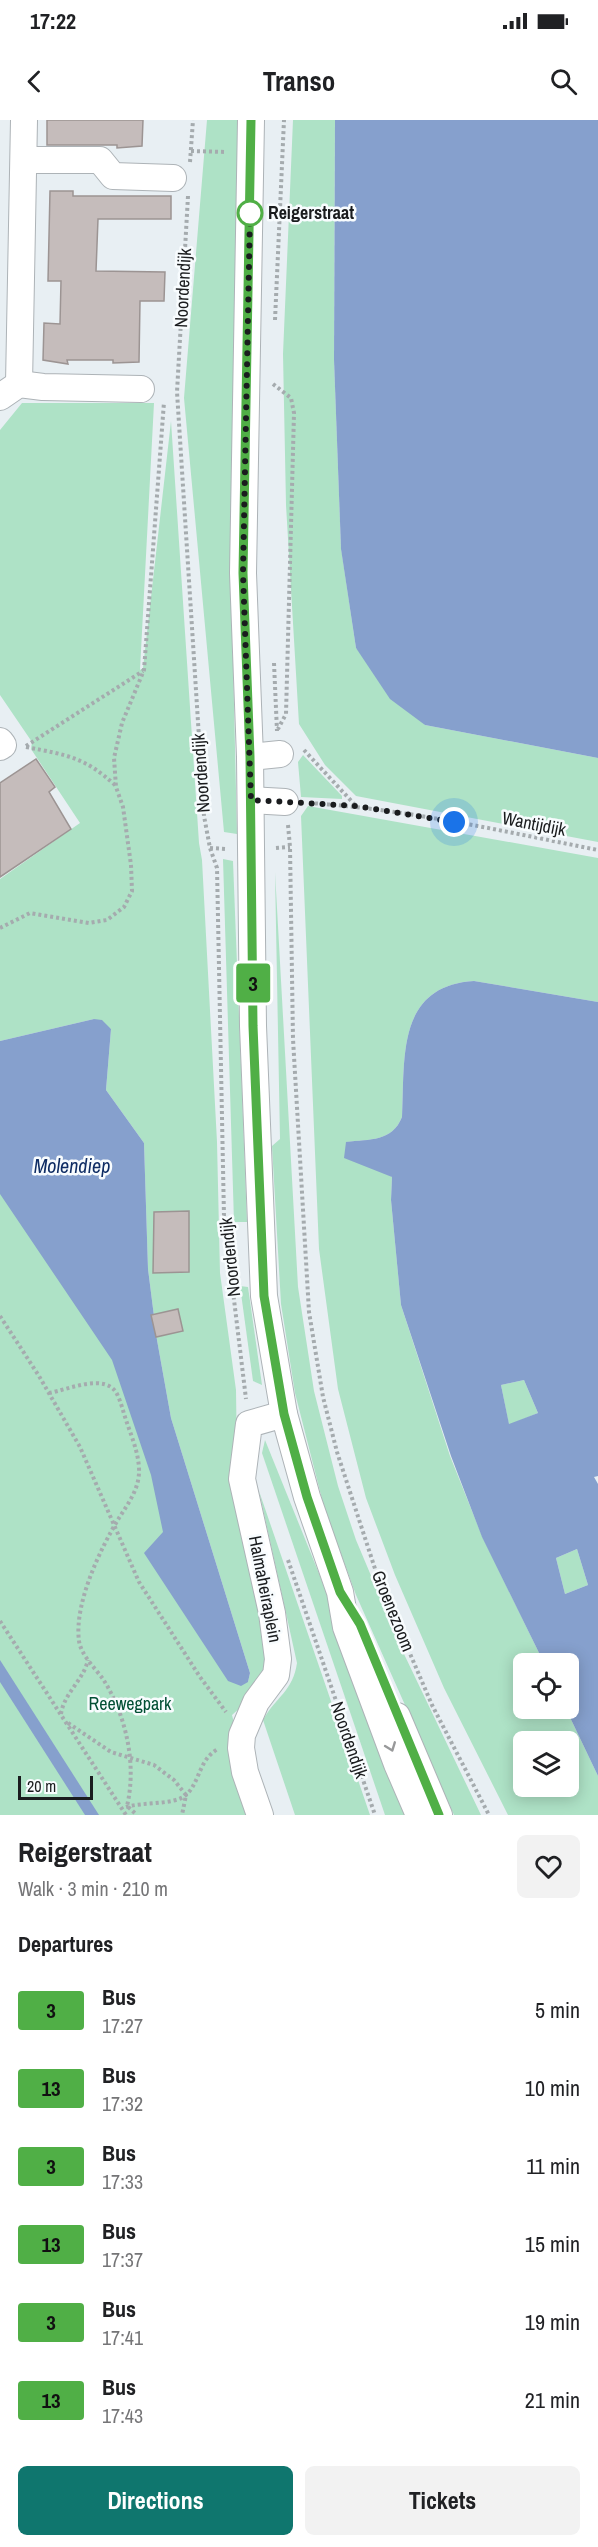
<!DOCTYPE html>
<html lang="en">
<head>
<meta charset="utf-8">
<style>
	:root { --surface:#fff; --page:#f2f2f2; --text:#202124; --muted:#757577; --accent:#0f766e }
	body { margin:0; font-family:"Archivo Narrow",sans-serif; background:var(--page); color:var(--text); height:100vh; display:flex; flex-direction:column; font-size:22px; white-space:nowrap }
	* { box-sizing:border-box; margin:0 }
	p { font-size:20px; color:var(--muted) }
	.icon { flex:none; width:33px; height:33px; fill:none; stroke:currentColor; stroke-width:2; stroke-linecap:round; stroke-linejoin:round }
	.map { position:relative; height:1695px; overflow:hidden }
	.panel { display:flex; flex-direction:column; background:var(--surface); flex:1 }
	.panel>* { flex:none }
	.badge { padding:0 12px; border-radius:4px; font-size:21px; line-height:39px }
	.controls { position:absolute; left:513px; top:1533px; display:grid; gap:12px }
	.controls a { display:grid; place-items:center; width:66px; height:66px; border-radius:9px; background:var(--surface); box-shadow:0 3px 15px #0003; font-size:30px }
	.scale { position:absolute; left:18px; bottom:15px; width:75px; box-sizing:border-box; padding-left:6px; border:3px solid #1a1c1e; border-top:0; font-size:16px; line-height:21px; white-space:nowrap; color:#1a1c1e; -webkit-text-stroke:4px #f8fcfe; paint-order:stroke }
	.you { position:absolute; width:30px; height:30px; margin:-15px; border:4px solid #fff; border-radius:50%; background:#1a73e8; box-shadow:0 0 0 9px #1a73e833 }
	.map>.badge { position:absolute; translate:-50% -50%; box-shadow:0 0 0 3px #fff }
	h2 { padding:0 18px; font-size:22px; line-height:54px }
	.round { display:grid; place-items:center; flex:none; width:63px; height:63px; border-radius:9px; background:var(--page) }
	.headline { display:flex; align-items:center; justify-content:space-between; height:102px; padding:0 18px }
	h1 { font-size:28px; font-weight:700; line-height:45px }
	.cta { display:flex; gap:12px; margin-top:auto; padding:12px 18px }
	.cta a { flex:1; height:69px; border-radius:9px; background:var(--accent); color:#fff; font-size:24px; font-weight:700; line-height:69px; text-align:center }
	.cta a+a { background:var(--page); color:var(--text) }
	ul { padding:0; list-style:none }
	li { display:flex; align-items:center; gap:18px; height:78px; padding:0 18px }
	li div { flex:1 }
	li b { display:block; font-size:22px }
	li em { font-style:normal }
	li .badge { min-width:66px; font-weight:700; text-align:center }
	.status { display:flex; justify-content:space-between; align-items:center; height:42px; padding:0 30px; background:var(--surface); direction:ltr }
	.status svg { height:16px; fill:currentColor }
	header { display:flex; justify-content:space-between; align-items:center; height:78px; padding:0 18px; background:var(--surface); font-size:27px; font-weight:700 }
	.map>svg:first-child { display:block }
	.green { fill:#aee2c6; fill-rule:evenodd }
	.water { fill:#86a0cd; fill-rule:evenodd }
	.building { fill:#c5bcbb; stroke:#9c9493; stroke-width:1.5 }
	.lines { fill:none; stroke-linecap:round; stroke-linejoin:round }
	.minor-casing { stroke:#adb3b7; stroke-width:28 }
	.path { stroke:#a5abae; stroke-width:4; stroke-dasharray:3 3; stroke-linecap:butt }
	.minor { stroke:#fff; stroke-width:26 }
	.oneway { stroke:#98999a }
	.line-casing { stroke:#fff; stroke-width:14 }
	.line { stroke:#50af46; stroke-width:9 }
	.walk { stroke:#1a1c1e; stroke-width:6; stroke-dasharray:0 10.8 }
	.stop-dot { fill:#fff; stroke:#50af46; stroke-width:3 }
	.labels { text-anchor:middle; stroke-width:5; stroke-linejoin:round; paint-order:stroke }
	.stop-label { font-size:18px; font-weight:bold; fill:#1a1c1e; stroke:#f8fcfe; text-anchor:start }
	.street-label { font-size:18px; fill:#1a1c1e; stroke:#f8fcfe }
	.park-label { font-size:18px; fill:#024f34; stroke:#f8fcfe }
	.water-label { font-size:20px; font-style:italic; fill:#0f2d64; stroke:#f8fcfe }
</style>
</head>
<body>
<div class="status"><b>17:22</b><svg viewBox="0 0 49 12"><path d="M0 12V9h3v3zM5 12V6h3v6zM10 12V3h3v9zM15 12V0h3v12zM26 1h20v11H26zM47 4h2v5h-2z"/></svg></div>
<header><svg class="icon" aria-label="back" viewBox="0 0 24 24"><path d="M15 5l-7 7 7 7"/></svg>Transo<svg class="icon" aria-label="search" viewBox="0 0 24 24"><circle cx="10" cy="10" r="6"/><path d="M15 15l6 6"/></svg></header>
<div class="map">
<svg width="598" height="1695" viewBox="0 0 598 1695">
	<rect width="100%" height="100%" fill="#e8eff3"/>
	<!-- green -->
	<g class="green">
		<path d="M207,0H242L232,498L237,714L224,712L184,278Z"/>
		<path d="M293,0H335L334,240L341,428L356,528L425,605L598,638V722L356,676L325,645L299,604L286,385L283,234Z"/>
		<path d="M22,283H154L140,550L143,548L171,301L199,723L202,740L217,1022L220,1153L236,1270L237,1341L273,1543L252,1577L232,1595L257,1695H0V1069L128,1255L248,1562L250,1553L171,1298L157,1220L148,1149L144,1023L106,970L111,909L94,899L0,921V759L80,703L31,629L32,622L0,575V310Z"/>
		<path d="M303,635L342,676V679L301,677L298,642Z"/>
		<path d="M308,686L598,738V882L474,861C396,866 405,938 402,997C392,1022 370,1019 347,1022L392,1057L391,1080L401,1185L450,1336L482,1416L544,1543L524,1544V1588L566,1589L598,1656V1695H508L444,1568L395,1455L366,1378L338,1269L319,1129L301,696ZM524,1622H568V1666H524Z"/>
		<path d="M223,739L233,741L247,1102H234Z"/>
		<path d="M275,752L298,1167L314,1271L338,1366L356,1420L404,1534L481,1695H454L356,1475L324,1387L295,1273L281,1184L272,1026L280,1019Z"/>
		<path d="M240,1166L248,1167L262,1265L253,1261Z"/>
		<path d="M524,1260L538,1293L509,1305L501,1265Z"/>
		<path d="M265,1320L320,1456L410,1695H385L262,1333Z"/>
		<path d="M259,1371L370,1695H295L263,1600C276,1577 293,1571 297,1543Z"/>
		<path d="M577,1429L588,1465L565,1474L556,1438Z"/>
	</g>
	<!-- water -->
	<g class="water">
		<path d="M335,0H598V638L425,605L390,579L356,528L341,429L334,240Z"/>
		<path d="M474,861L598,882V1356L594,1357L598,1364V1656L566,1589L568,1588V1544L544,1543L482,1417L451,1336L401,1185L391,1080L392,1057L344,1038L346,1022C370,1019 392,1022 402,997C405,938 396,866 474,861ZM524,1260L538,1293L509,1304L501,1265ZM577,1429L588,1465L565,1474L556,1438Z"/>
		<path d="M94,899L102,900L111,909L106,970L144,1023L148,1149L157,1220L171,1298L250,1553L248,1562L241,1566L228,1561L144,1433L163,1412L151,1355L112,1240L0,1074V921Z"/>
		<path d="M0,1540L99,1695H85L0,1562Z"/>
	</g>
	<!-- building -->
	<g class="building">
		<path d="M47,0H143L142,26L117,28V25H47Z"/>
		<path d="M50,71H73V76H171V99H98L96,151L165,152L164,181H140L139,242L113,243V240H67L68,244L43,240L44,203L60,204L61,161H48Z"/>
		<path d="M36,639L55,667L49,672L71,709L0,757V663Z"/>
		<path d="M189,1091V1152L153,1153L154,1092Z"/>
		<path d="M178,1189L183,1211L156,1217L151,1195Z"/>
	</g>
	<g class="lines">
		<!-- minor casing -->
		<g class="minor-casing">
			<g id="minor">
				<path d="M251,0L243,453L250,637L253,906L264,1176L284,1294L307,1377L340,1472L346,1507L397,1644L419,1695"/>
				<path d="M24,40H100L113,56L173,58"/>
				<path d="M19,264L24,0"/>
				<path d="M0,277L19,264L43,267L141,269"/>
				<path d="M0,621L3,625L0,627"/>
				<path d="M250,637L280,634"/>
				<path d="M251,680L285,682"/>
				<path d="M397,1596L439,1695"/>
				<path d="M260,1695L245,1652L241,1628L242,1615L256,1582L276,1555L278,1539L272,1493L242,1359L249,1304L284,1294"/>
			</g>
		</g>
		<!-- path -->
		<g class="path">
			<path d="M191,31L226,32"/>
			<path d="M190,42L193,0"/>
			<path d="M188,76L177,272L204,696L210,728L217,748L224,1097L246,1279"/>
			<path d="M275,200L284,0"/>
			<path d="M273,264L291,278L294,293L286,594L278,609"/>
			<path d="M274,543L277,611"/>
			<path d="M26,626L143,551"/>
			<path d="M26,627C67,635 85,637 116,666"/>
			<path d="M304,630L356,686"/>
			<path d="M309,683C406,689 502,711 598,730"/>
			<path d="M288,705L290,727L293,919L309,1192L323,1277L337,1332L379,1461L432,1585L489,1695"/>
			<path d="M210,728L227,729"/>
			<path d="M276,728L290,727"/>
			<path d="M0,808L30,793L89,803L107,800L124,787L132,771L131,745L123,687L116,667L114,638L122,603L144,550L164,282"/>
			<path d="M0,1196L39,1256L80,1327L139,1462L200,1557L226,1592"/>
			<path d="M49,1273C67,1270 106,1252 117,1274C121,1282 123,1291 126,1300C131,1315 138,1331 139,1348C140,1368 129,1382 119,1398C100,1429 74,1484 79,1521C81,1535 95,1548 103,1559C126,1595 137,1644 127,1686L137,1695"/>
			<path d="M288,1440L375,1695"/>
			<path d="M0,1501L126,1695"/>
			<path d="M61,1594C64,1573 83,1561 88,1540"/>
			<path d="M68,1603L111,1632L154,1645L174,1660L186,1675L182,1695"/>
			<path d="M126,1687C142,1682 175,1685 186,1675C200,1662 199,1639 218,1629"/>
		</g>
		<!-- minor -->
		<use href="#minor" class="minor"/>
	</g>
	<!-- one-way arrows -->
	<defs><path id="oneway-chevron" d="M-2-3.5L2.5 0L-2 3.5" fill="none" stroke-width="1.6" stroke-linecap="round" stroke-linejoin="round" transform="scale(1.5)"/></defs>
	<use class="oneway" href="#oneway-chevron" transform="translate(391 1627) rotate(69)"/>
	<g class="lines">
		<!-- line casing -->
		<g class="line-casing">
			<path id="line" d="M251,0L243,453L250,637L253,906L264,1176L284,1294L307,1377L340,1472L360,1504L439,1695"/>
		</g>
		<!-- line -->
		<use href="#line" class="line"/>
		<!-- walk -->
		<path class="walk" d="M250,93L243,453L251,680L356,686L454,702"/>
	</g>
	<!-- markers -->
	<circle class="stop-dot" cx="250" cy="93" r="12"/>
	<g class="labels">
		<!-- stop labels -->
		<g class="stop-label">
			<text x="268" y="99">Reigerstraat</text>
		</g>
		<!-- street labels -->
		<g class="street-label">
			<text transform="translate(183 168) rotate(-87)" y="6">Noordendijk</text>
			<text transform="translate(201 653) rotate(-94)" y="6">Noordendijk</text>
			<text transform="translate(534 704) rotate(11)" y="6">Wantijdijk</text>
			<text transform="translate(230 1137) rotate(-96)" y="6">Noordendijk</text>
			<text transform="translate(265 1469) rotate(79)" y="6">Halmaheiraplein</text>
			<text transform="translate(393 1491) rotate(68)" y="6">Groenezoom</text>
			<text transform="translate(349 1620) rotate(71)" y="6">Noordendijk</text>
		</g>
		<!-- park labels -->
		<g class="park-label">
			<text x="130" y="1590">Reewegpark</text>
		</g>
		<!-- water labels -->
		<g class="water-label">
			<text x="72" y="1053">Molendiep</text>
		</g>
	</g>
</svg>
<div class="controls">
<a><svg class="icon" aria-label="locate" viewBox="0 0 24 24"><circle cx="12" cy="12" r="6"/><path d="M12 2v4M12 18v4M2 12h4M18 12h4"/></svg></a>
<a><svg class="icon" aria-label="layers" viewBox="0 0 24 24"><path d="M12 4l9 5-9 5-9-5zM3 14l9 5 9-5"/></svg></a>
</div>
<div class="scale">20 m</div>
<div class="you" style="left:454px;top:702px"></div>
<b class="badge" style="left:253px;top:863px;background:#50af46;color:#111">3</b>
</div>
<section class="panel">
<div class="headline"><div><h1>Reigerstraat</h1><p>Walk · 3 min · 210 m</p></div><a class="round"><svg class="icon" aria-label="heart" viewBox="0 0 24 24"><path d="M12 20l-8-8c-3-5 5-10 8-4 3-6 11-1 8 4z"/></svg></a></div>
<h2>Departures</h2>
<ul>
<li><span class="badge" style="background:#50af46;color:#111">3</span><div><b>Bus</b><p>17:27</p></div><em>5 min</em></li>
<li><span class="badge" style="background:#50af46;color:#111">13</span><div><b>Bus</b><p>17:32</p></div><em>10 min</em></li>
<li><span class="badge" style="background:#50af46;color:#111">3</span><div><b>Bus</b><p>17:33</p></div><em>11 min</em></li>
<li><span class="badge" style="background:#50af46;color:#111">13</span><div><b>Bus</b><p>17:37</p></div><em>15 min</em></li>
<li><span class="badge" style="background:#50af46;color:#111">3</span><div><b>Bus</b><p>17:41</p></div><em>19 min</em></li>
<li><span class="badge" style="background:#50af46;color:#111">13</span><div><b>Bus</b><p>17:43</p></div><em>21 min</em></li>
</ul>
<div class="cta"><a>Directions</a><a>Tickets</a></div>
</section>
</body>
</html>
